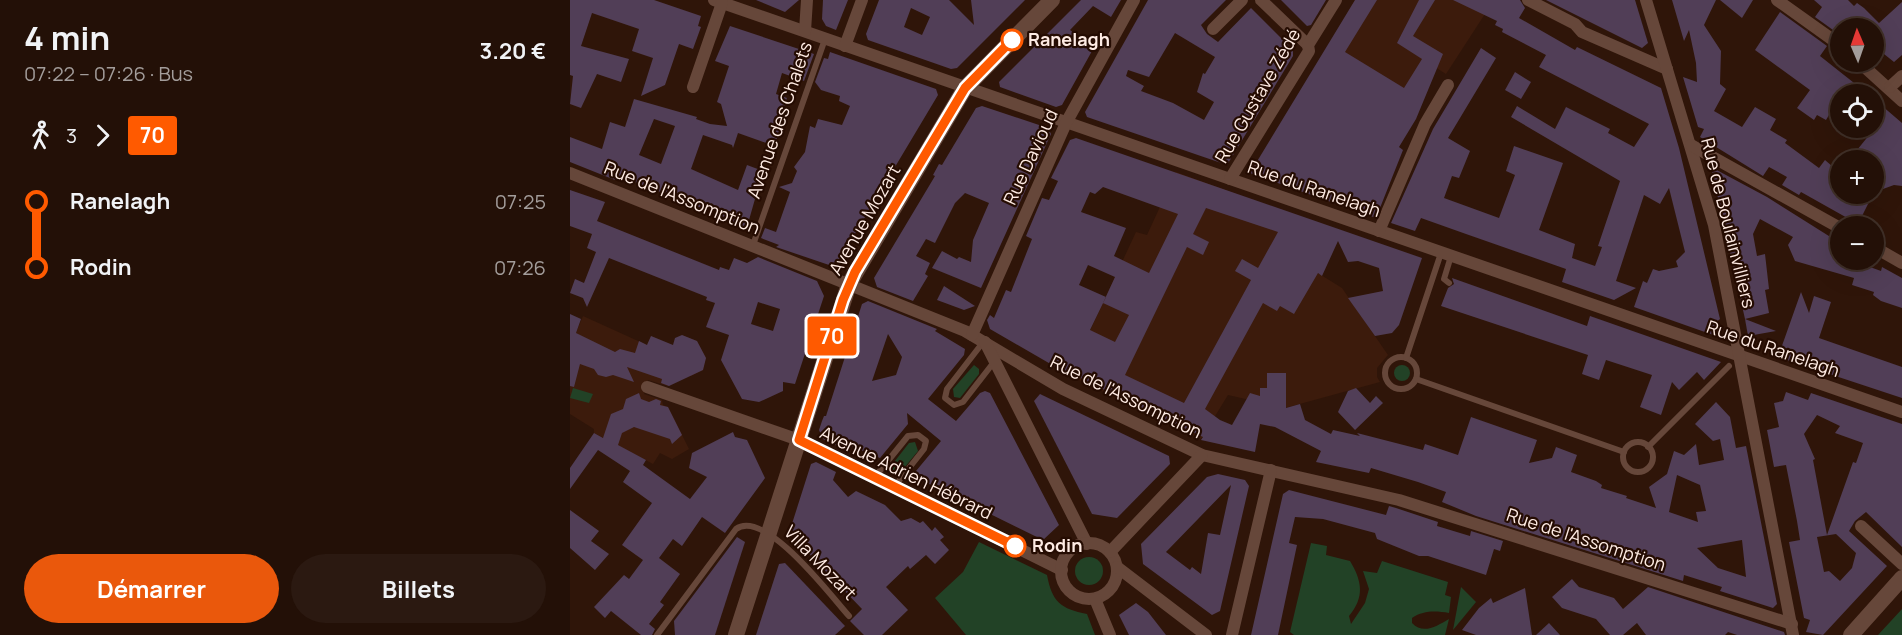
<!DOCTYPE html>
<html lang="fr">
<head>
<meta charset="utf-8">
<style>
	:root { --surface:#231007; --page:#2b1911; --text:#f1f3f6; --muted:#a39d9b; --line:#403028; --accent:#ea580c }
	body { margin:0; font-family:Manrope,sans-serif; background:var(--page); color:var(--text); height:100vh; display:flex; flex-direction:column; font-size:22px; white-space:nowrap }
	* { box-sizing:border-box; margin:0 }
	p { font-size:20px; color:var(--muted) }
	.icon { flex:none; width:33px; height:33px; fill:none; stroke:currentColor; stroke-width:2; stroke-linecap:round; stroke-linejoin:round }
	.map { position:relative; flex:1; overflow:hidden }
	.panel { display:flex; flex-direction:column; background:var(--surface); width:570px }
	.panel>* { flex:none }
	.badge { padding:0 12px; border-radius:4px; font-size:21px; line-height:39px }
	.needle { width:39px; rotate:358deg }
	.buttons { position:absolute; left:1260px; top:18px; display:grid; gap:12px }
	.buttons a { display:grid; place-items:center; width:54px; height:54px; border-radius:50%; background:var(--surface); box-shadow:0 6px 24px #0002,0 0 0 2px var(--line); font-size:30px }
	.map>.badge { position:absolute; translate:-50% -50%; box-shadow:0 0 0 3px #fff }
	.legs { display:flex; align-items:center; gap:9px; height:66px; padding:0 24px; font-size:20px }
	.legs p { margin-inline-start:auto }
	.summary { display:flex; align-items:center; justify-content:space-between; height:102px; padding:0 24px }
	h1 { font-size:33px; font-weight:700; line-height:45px }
	.button { display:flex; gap:12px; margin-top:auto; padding:12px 24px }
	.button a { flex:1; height:69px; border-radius:36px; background:var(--accent); color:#fff; font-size:24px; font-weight:700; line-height:69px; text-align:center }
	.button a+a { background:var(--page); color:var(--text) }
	ul { padding:0 24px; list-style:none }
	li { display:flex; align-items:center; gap:21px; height:66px; font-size:22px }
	li i { display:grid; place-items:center; width:9px; height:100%; margin:0 8px; background:currentColor }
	li i::after { content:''; width:15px; height:15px; margin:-8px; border:4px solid; border-radius:50%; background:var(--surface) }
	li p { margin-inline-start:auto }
	li:first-child i { background:linear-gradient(#0000 50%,currentColor 0) }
	li:last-child i { background:linear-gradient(currentColor 50%,#0000 0) }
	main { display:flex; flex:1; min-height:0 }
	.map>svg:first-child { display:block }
	.built { fill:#3c1b0c }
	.green { fill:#224226 }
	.building { fill:#513e57; fill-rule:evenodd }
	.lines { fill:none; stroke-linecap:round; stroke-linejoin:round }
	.lane { stroke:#66473a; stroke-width:6 }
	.street { stroke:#66473a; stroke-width:12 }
	.secondary { stroke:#66473a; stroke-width:16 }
	.line-1-casing { stroke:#fff; stroke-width:14 }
	.line-1 { stroke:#ff5a00; stroke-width:9 }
	.stop-1-dot { fill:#fff; stroke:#ff5a00; stroke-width:3 }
	.labels { text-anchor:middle; stroke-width:4.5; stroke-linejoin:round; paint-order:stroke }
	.stop-label { font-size:18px; font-weight:bold; fill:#feebe3; stroke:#250c02; text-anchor:start }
	.street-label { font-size:18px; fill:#feebe3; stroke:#250c02 }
</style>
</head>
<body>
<main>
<section class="panel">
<div class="summary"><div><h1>4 min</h1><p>07:22 – 07:26 · Bus</p></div><b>3.20 €</b></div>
<div class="legs"><svg class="icon" aria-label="walk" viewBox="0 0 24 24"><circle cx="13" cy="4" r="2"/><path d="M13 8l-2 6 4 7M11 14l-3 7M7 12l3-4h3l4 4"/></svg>3<svg class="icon" aria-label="forward" viewBox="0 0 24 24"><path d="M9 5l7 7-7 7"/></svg><b class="badge" style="background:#ff5a00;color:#fff">70</b></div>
<ul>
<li><i style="color:#ff5a00"></i><b>Ranelagh</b><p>07:25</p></li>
<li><i style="color:#ff5a00"></i><b>Rodin</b><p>07:26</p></li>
</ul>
<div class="button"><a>Démarrer</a><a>Billets</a></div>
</section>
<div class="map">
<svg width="1332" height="635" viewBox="0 0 1332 635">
	<rect width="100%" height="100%" fill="#2f1509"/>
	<!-- built -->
	<g class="built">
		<path d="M785,0H924L876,74L860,64L831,110L759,44Z"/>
		<path d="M606,172L743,222L735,265L772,288L818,355L807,368V377L810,382L715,408L658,395L631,439L503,377L507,367L504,365L566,232L577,235Z"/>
		<path d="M13,316L77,345L81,336L91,340L101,352L112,335L127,341L136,358L133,370L121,376L116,374L98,386L78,380L74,394L92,400L93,405L98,407L119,449L102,459L90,453L83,464L24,433V429L0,414V347Z"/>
	</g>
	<!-- green -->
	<g class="green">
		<circle cx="832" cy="373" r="8"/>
		<path d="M404,365L409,369V374L390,398L384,397L383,389Z"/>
		<path d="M3,388L23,394L19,403L0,398Z"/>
		<path d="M345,442L348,451L330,473H324L321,466L339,443Z"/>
		<path d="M409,542L477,575C482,602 491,609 517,614L525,635H396L365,598L393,572Z"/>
		<path d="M741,543L757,546L756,555L780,561C792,581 795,597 779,616L781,624L795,603L799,589L793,571L807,573L812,561L878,582L875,595L881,597L879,613C866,611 854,610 842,618V623C853,635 867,626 879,619L875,635H724L720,632Z"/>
		<circle cx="519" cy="571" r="14"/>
		<path d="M891,587L906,602L883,630Z"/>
		<path d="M1332,609V635H1307H1308Z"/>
	</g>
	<!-- building -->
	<g class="building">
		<path d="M0,0H84L131,16L128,26L131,27L123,49L109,44L95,85L71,96L83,58L62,51L69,29L22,13L11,46L59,59L51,82L27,74L11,108L0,104L3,76L0,75Z"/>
		<path d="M186,0H229L215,12Z"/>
		<path d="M253,0H278L266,30L256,26L252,19Z"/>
		<path d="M309,0H379L404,25L401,0H455L387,68L381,69L298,40L296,34ZM341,8L360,17L352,35L334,27Z"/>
		<path d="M511,0H551L541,17L523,6L500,30L512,39L509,44L522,51L492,105L486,107L430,87L429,82Z"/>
		<path d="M578,0H656L631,25L637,34L648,42L681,8L723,50V56L657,165L517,117L515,112ZM605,33L645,57L635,74L633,73L627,92L644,102L634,120L603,103L571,91L574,86L556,76L558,70L579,77Z"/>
		<path d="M711,0H756L741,25L737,26Z"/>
		<path d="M785,0H807L775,52L834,88L852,59L827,43L849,0H865L843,36L873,54L846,119L829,147L833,150L806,218L680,173Z"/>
		<path d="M883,0H950L955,8L949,18L1005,50L1007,47L1091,88L1109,148L1150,319L1144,324L1149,337L1064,307L1073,281L1077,283L1083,269L1089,271L1108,267L1106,261L1115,252L1099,188L1090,204L1074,195L1046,281L1066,288L1044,300L992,282L996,269L896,234L851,218L845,231L821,223L863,129L911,48L926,58L878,138L900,151L889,178L882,176L874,198L929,218L945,175L936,171L944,146L993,163L969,230L1005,244L1002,258L1025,266L1032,247L1028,246L1050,181L941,117L947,106L985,129L996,107L1040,129L1038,133L1064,147L1079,124L969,67L976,55L932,32L933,29L925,25L927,21Z"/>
		<path d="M976,0H1065L1078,43L1072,48Z"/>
		<path d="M1102,0H1146L1134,25L1151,51L1150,84L1156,89L1144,111L1172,127L1185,107L1206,119L1200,130L1217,140L1215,143L1249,168L1255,160L1270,173V194H1303L1288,224L1231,192L1229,195L1212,185L1217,177L1199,167L1193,176L1130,137L1134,129L1128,127L1113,77L1127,82L1126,63L1119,30L1114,41Z"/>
		<path d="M1150,0H1183L1172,18Z"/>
		<path d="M1244,0H1278L1284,6L1287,3L1294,8L1309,23L1332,2V55L1324,62L1304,46V28H1270V35L1245,17L1252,7Z"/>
		<path d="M1210,12L1257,46L1250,56L1298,94H1270V106L1266,103L1256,120L1247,115L1244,120L1227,108L1240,90L1185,50Z"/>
		<path d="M160,26L244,54L234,81L212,73L206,94L217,98L208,125L210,126L206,143L202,145L168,133L163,148L162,145L133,135L121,169L168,190L177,165L193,171L177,227L168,226L156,221L157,218L47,175L45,180L0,162V137L32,149L40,122L55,127L64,99L127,117L126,119L140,124L157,126L151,104L147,102L159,66L145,61ZM84,119L105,126L91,164L69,155Z"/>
		<path d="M260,52L366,89L368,95L267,264L262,266L206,247L209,245L191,238L195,228L206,232L220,192L209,187L222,183L227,171L224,167L235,152L240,126L245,128L248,119L272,125L280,106L269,101L270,96L251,90L245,82L254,58L258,59Z"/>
		<path d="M945,72L961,82L951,99L935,90Z"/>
		<path d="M1304,99L1332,123V186L1324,185L1313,189L1304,183V160H1279L1304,129Z"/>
		<path d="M412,106L478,128L481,134L411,288L362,268L372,251L387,259L389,257L401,262L403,240L419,203L395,193L385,203L365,243L356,239L346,256L360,263L355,274L358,276L343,301L307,287L304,278L365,176L363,175L369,164L372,165L406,108Z"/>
		<path d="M506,138L852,258L829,325L822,333L805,336L778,298L813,291L809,268L788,261L778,262L768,241L752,276L748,273L724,314L710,306L707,311L693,303L635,409L650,420L662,425L680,393L690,396V388H697V373H716V408L730,404L735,420L761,434L763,430L790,436L787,433L853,450L855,444L888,455L901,417L967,440L959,463L982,458L986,447L1007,455L1001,472L1026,481L1032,485L1031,488L1057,496L1056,498L1086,508L1079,487L1097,474L1104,451L1114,455L1126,444L1129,465L1154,460L1150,439L1143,441L1125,424L1146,402L1160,417L1166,448L1176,446L1207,604L1203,608L1150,591L1152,587L1114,575L1113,581L906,516L872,502L876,492L848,482L801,468L799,473L746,462L751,451L705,427L690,424L685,452L631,440L633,437L597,420L595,423L550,400L551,398L504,375L503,377L420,329L417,320L420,315L424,318L436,290L441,292L462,239L456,236L472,198L479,200L488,181L481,178L500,140ZM533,187L608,214L579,273L544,256L556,228L511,212L520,192L525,194ZM636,208L708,232L688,268L672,259L665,271L681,280L614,403L555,375L617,247L633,255L639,242L623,234ZM518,265L545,277L533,303L559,315L545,342L520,330L536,297L509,285ZM1107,475L1130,485L1136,511L1126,512L1128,522L1099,512ZM1172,540L1176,577L1148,568L1127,548Z"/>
		<path d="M1141,167L1197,197L1270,243V260H1291L1289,263L1311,271L1312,267L1332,278V308L1311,301L1303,295L1304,292L1282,285L1284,278L1225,261L1218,245L1223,237L1190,219L1183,234L1187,256L1195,254L1199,289L1195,290L1199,313L1175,319Z"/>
		<path d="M0,190L35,202L27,221L149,270L150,267L159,270L164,258L177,263L188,257L247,281L254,296L225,384L213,382V391L189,402L172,399L151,360L159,335L136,327L145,303L136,300L137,297L39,258L17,307L13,298L0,293L5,279L14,283L26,252L17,248L22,234L0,226ZM188,302L210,309L203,331L181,324Z"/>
		<path d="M882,278L1017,326L1020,316L1151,362L1134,380L1127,372L1109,390L1102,382L1091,415L1070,407L1082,375L1036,360L1029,380L1012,374L1018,355L871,306L878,288L884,284Z"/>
		<path d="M374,286L405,306L394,310L367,300Z"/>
		<path d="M1231,292L1239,313L1244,296L1261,302L1249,338L1332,367V398L1208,357Z"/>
		<path d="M298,301L367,329L365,331L395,349L394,355L358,399L386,421L410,393L415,391L420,393L489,525L473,540L347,478L346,471L371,441L337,413L338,424L310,458L276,444L273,449L253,439L249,430L252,421L254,416H256L292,304ZM318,334L332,357L326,375L302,381Z"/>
		<path d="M0,314L11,319L6,333L45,352L50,349L65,353L69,341L77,345L81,336L103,345L105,338L112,335L127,341L136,358L133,370L99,386L91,383L92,379L57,367L64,382L43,375L36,377L28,375L24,369L10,364L4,387L0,386Z"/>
		<path d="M1175,319L1206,331L1178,336Z"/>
		<path d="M786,388L800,403L806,396L813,403L785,430L768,412L778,391Z"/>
		<path d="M1216,392L1238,400L1241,393L1332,424V547L1296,512L1285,521L1279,531L1317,566L1253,635L1236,632L1240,620L1234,618L1219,542L1230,540L1227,521L1216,465L1204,467L1197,430L1209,427L1204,403L1213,401ZM1247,415L1270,426L1265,433L1293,443L1286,463L1283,462L1257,535L1243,460L1245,459L1234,434ZM1266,534L1286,553L1282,568L1270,581L1259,571L1254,572L1247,537Z"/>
		<path d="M69,393L71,399L79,402L86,399L91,401L90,405L98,407L112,435L102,444L100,439L64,427L52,433L48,445L76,460L73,465L120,499L137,477L119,468L122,453L163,432L165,437L177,440L195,478L155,533L132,517L112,546L103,539L89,558L110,574L90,602L94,605L79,624L85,629L82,635H71L41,611L35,618L24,607L54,575L59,579L73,560L52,545L82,503L53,482L60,471L28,450L0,489V468L24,433L33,438L41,414L53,409L56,399Z"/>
		<path d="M470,394L599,456L600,464L547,518L522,514L464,401Z"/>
		<path d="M246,462L266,472L263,480L278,497L286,491L315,505L331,521L341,518L350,523L353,521L362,531L365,527L374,537L370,540L379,550L365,564L356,555L340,569L338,566L316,587L338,610L312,635H294L280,621L292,609L221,535L220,530L241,464Z"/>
		<path d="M648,474L675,480L679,486L650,611L642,615L573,564L571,544L637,477ZM661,485L650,535L638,533L631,574L622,567L620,570L596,552Z"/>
		<path d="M719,490L816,515L819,506L826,508L868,522L867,526L900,536L901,531L933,541L930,551L924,549L916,575L858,556H849L807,539L805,533L753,519L725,517L719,543L727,545L708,635H681L713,494Z"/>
		<path d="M0,510L29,531L21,541L39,554L25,570L0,548Z"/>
		<path d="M167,537L175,542L145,635H105L104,621Z"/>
		<path d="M215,563L275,626L265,635H186L209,564Z"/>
		<path d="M1002,579L1009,587L1044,598L1053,609L1078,587L1214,632L1215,635H1167L1158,632L1155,635H1076L1067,623L1053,635H1040L1026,619L992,608L982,597Z"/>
		<path d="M955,588L962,635H906L892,630L909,608L921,598L923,603Z"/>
		<path d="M566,603L578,612L596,635H559L549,615Z"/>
		<path d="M979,623L990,635H966Z"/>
	</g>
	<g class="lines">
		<!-- lane -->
		<g class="lane">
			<path d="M183,245L255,39"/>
			<path d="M879,283L874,279L881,256"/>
			<path d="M414,341L377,389L375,398L384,405L393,402L424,362"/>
			<circle cx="831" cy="373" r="16"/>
			<path d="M836,358L871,253"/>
			<path d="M846,379L1054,452"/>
			<circle cx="1068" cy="457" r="15"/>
			<path d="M1078,447L1159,366"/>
			<path d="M304,478L338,436L348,435L356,441L354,449L324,487"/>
			<path d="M87,635L166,529C195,508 261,596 279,616"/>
		</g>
		<!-- street -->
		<g class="street">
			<path d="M144,0L1332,412"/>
			<path d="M691,0L738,45"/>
			<path d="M958,0L1005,24L1012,32L1097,69"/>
			<path d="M1076,0L1144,225L1223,635"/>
			<path d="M1207,0L1270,45"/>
			<path d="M643,29L672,0"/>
			<path d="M235,31L237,0"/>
			<path d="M275,46L292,0"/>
			<path d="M1289,62L1332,101"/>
			<path d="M123,87L152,3"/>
			<path d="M1320,87L1332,76"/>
			<path d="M1121,145L1270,228"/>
			<path d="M0,173L395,331L493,389L632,455L829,500L1222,624"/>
			<path d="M660,179L739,51L738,45L766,0"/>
			<path d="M809,231L855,124L878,85"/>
			<path d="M1304,247L1332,263"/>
			<path d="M402,335L496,123L564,0"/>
			<path d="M415,342L517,544"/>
			<path d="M77,387L229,440L492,570"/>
			<path d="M1291,526L1332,564"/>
			<circle cx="519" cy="571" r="28"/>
			<path d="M540,552L632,455"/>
			<path d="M547,567L636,635"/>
			<path d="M525,599L540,635"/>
			<path d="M662,635L701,470"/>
		</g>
		<!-- secondary -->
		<g class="secondary">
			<path d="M166,635L279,284L395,88L482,0"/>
			<path d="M1281,635L1332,578"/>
		</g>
	</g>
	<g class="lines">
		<!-- line-1 casing -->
		<g class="line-1-casing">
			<path id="line-1" d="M442,40L395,88L285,272L273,300L229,440L445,546"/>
		</g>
		<!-- line-1 -->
		<use href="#line-1" class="line-1"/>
	</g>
	<!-- markers -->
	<g class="stop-1-dot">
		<circle cx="442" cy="40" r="10"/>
		<circle cx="445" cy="546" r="10"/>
	</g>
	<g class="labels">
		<!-- stop labels -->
		<g class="stop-label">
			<text x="458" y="46">Ranelagh</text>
			<text x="462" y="552">Rodin</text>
		</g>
		<!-- street labels -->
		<g class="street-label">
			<text transform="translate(688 96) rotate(-60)" y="6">Rue Gustave Zédé</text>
			<text transform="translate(210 120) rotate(-71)" y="6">Avenue des Chalets</text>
			<text transform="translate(461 157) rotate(-65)" y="6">Rue Davioud</text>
			<text transform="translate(744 189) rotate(19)" y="6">Rue du Ranelagh</text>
			<text transform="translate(112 198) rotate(22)" y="6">Rue de l'Assomption</text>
			<text transform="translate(295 220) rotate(-60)" y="6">Avenue Mozart</text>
			<text transform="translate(1158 223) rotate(76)" y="6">Rue de Boulainvilliers</text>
			<text transform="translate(1203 349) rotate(19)" y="6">Rue du Ranelagh</text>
			<text transform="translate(556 397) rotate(26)" y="6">Rue de l'Assomption</text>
			<text transform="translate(336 473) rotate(26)" y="6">Avenue Adrien Hébrard</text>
			<text transform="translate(1016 540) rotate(18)" y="6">Rue de l'Assomption</text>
			<text transform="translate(250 563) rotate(46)" y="6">Villa Mozart</text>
		</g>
	</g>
</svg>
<div class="buttons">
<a><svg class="needle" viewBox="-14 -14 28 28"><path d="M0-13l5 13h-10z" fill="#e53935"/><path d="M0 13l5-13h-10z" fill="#a39d9b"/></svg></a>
<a><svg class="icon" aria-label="locate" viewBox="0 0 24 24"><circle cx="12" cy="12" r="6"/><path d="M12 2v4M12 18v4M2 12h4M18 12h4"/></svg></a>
<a>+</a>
<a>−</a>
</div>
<b class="badge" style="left:262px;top:336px;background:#ff5a00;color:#fff">70</b>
</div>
</main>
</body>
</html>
